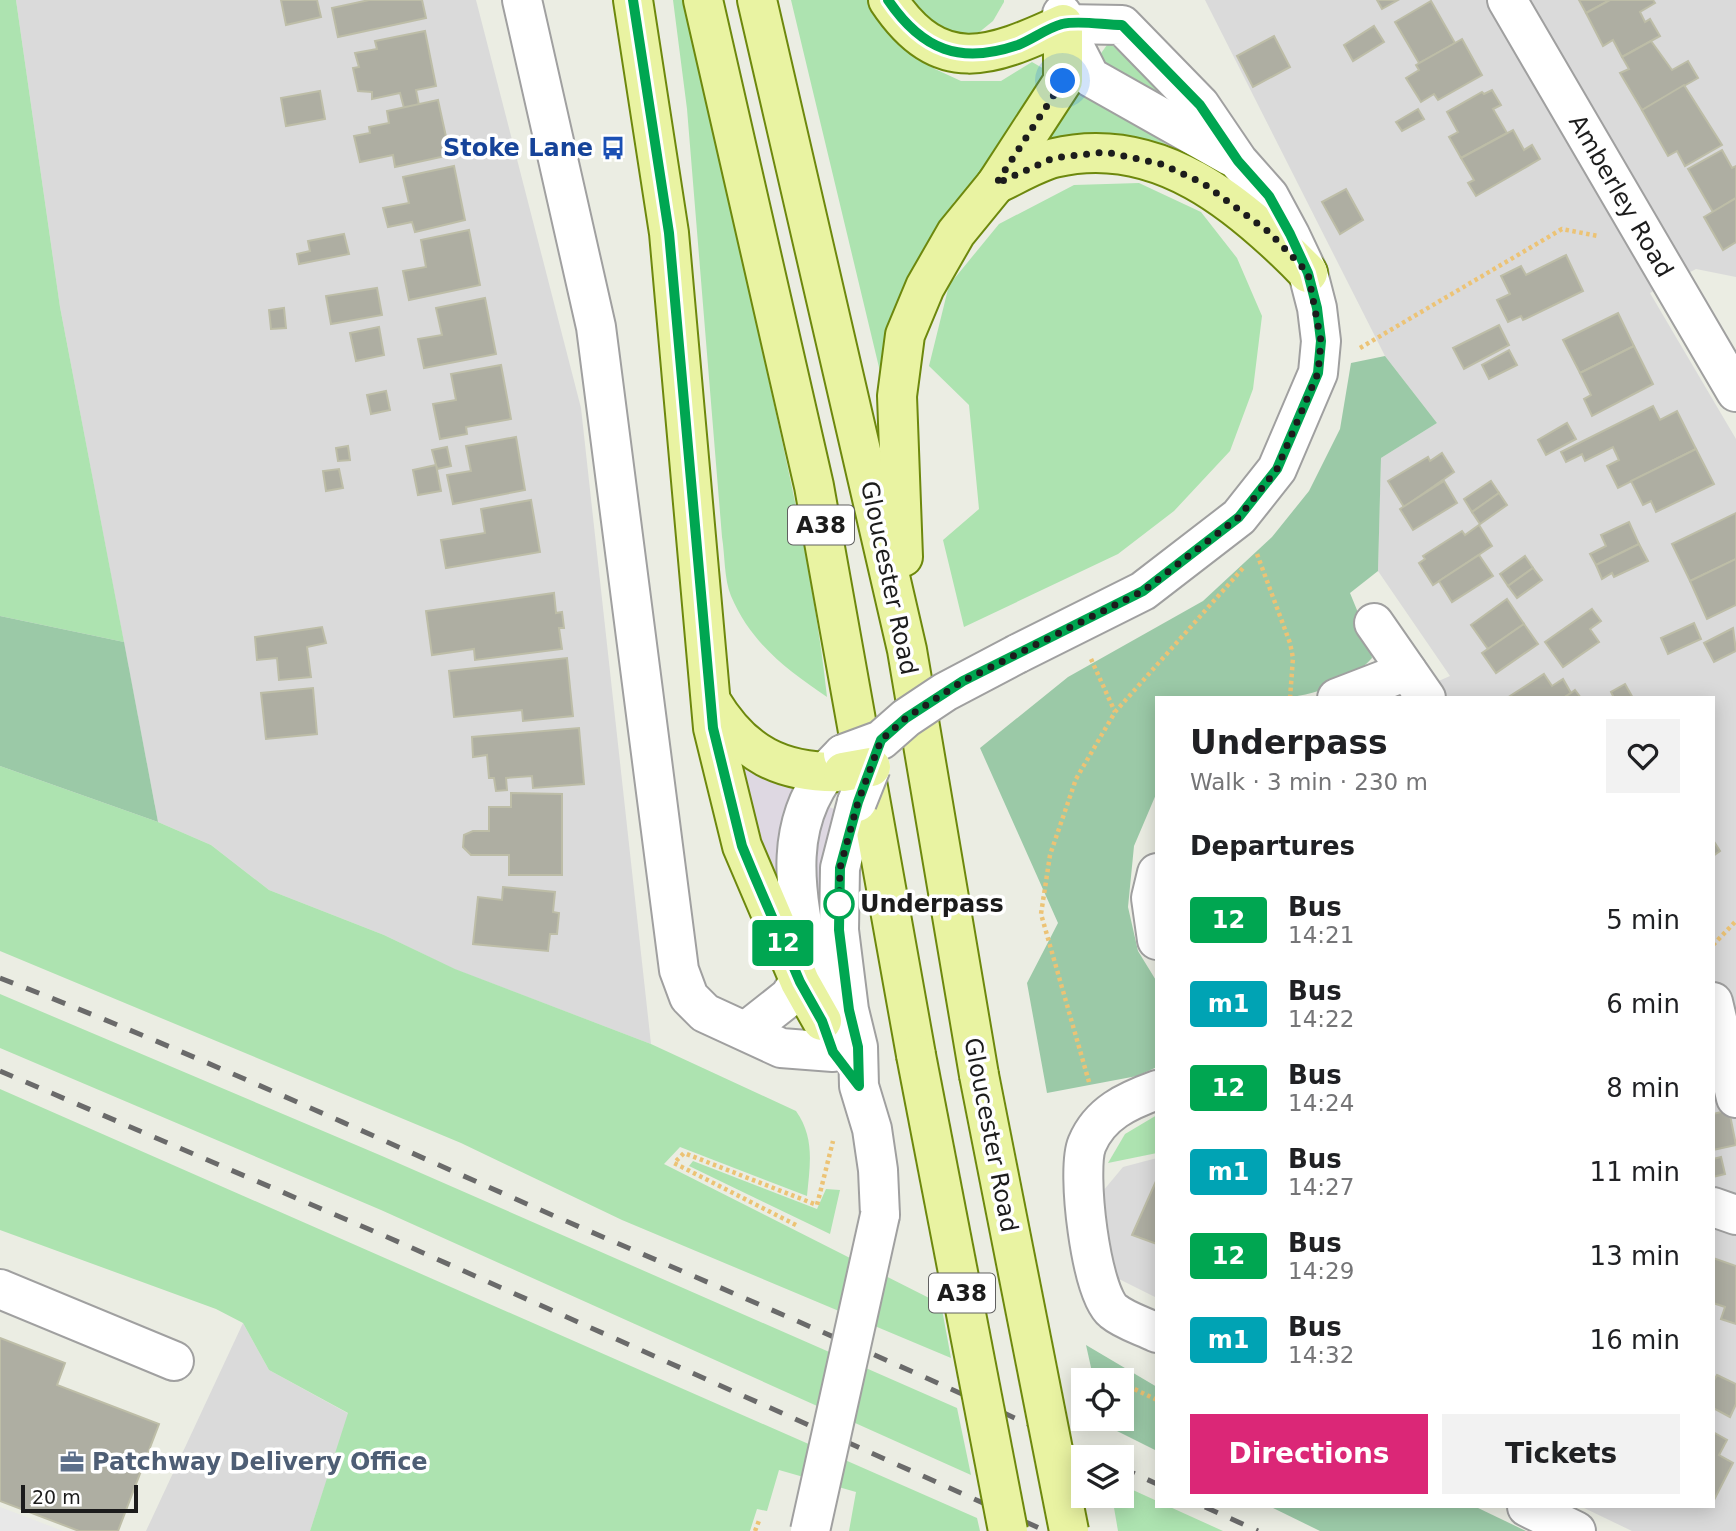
<!DOCTYPE html>
<html lang="en">
<head>
<meta charset="utf-8">
<style>
	:root { --surface:#fff; --page:#f2f2f2; --text:#202124; --muted:#757577; --accent:#db2777 }
	body { margin:0; font-family:"DejaVu Sans",sans-serif; background:var(--page); color:var(--text); height:100vh; display:flex; flex-direction:column; font-size:26px; white-space:nowrap }
	* { box-sizing:border-box; margin:0 }
	p { font-size:23px; color:var(--muted) }
	.icon { flex:none; width:38px; height:38px; fill:none; stroke:currentColor; stroke-width:2; stroke-linecap:round; stroke-linejoin:round }
	.map { position:relative; flex:1; overflow:hidden }
	.panel { position:absolute; left:1155px; top:696px; width:560px; height:812px; display:flex; flex-direction:column; background:var(--surface); border-radius:0px; box-shadow:0 4px 18px #0003 }
	.panel>* { flex:none }
	.badge { padding:0 14px; border-radius:5px; font-size:24px; line-height:46px }
	.tools { position:absolute; left:1071px; top:1368px; display:grid; gap:14px }
	.tools a { display:grid; place-items:center; width:63px; height:63px; border-radius:0px; background:var(--surface); box-shadow:0 4px 18px #0003; font-size:35px }
	.scale { position:absolute; left:21px; bottom:18px; width:117px; box-sizing:border-box; padding-left:7px; border:4px solid #1c1c1c; border-top:0; font-size:19px; line-height:24px; white-space:nowrap; color:#1c1c1c; -webkit-text-stroke:5px #fff; paint-order:stroke }
	.you { position:absolute; width:35px; height:35px; margin:-18px; border:5px solid #fff; border-radius:50%; background:#1a73e8; box-shadow:0 0 0 10px #1a73e833 }
	.map>.badge { position:absolute; translate:-50% -50%; box-shadow:0 0 0 4px #fff }
	h2 { padding:0 35px; font-size:26px; line-height:63px }
	.round { display:grid; place-items:center; flex:none; width:74px; height:74px; border-radius:0px; background:var(--page) }
	.overview { display:flex; align-items:center; justify-content:space-between; height:119px; padding:0 35px }
	h1 { font-size:33px; font-weight:800; line-height:52px }
	.button { display:flex; gap:14px; margin-top:auto; padding:14px 35px }
	.button a { flex:1; height:80px; border-radius:0px; background:var(--accent); color:#fff; font-size:28px; font-weight:800; line-height:80px; text-align:center }
	.button a+a { background:var(--page); color:var(--text) }
	ul { padding:0; list-style:none }
	li { display:flex; align-items:center; gap:21px; height:84px; padding:0 35px }
	li div { flex:1 }
	li b { display:block; font-size:26px }
	li em { font-style:normal }
	li .badge { min-width:77px; font-weight:700; text-align:center }
	.map>svg:first-child { display:block }
	.residential { fill:#dadada }
	.grass { fill:#ade3b0 }
	.forest { fill:#9bc9a7 }
	.parking { fill:#e8e8e8 }
	.plaza { fill:#ded8e2 }
	.building { fill:#aeaea2; stroke:#bdbda7; stroke-width:2 }
	.lines { fill:none; stroke-linecap:round; stroke-linejoin:round }
	.minor-casing { stroke:#a0a0a0; stroke-width:42 }
	.major-casing { stroke:#6d880d; stroke-width:42 }
	.path { stroke:#ecc375; stroke-width:4.5; stroke-dasharray:3.5 3.5; stroke-linecap:butt }
	.minor { stroke:#fff; stroke-width:38 }
	.major { stroke:#e9f3a2; stroke-width:38 }
	.rail { stroke:#6a6a6a; stroke-width:5; stroke-dasharray:14 14; stroke-linecap:butt }
	.minor-bridge-casing { stroke:#a0a0a0; stroke-width:42; stroke-linecap:butt }
	.major-bridge-casing { stroke:#6d880d; stroke-width:42; stroke-linecap:butt }
	.minor-bridge { stroke:#fff; stroke-width:38 }
	.major-bridge { stroke:#e9f3a2; stroke-width:38 }
	.line-casing { stroke:#fff; stroke-width:16 }
	.line { stroke:#00a651; stroke-width:10 }
	.walk { stroke:#1c1c1c; stroke-width:7; stroke-dasharray:0 12.6 }
	.stop-dot { fill:#fff; stroke:#00a651; stroke-width:3.5 }
	.labels { text-anchor:middle; stroke-width:7; stroke-linejoin:round; paint-order:stroke }
	.shield { fill:#fff; stroke:#606060; stroke-width:2 }
	.shield-label { font-size:23px; font-weight:bold; fill:#1c1c1c }
	.transit-label { font-size:24px; font-weight:bold; fill:#164399; stroke:#fff; text-anchor:end }
	.street-label { font-size:24px; fill:#1c1c1c; stroke:#fff }
	.stop-label { font-size:24px; font-weight:bold; fill:#1c1c1c; stroke:#fff; text-anchor:start }
	.service-label { font-size:24px; font-weight:bold; fill:#4e5e75; stroke:#fff; text-anchor:start }
</style>
</head>
<body>
<div class="map">
<svg width="1736" height="1531" viewBox="0 0 1736 1531">
	<rect width="100%" height="100%" fill="#ebede3"/>
	<!-- residential -->
	<g class="residential">
		<path d="M16,0H476L581,408L651,1044L454,969L384,935L269,890L211,845L158,822L60,307Z"/>
		<path d="M1205,0H1736V277L1696,269L1650,293L1736,439V1531H1632L1582,1507H1713V698H1400L1450,676L1378,571L1381,458L1437,423L1385,356Z"/>
		<path d="M1157,1158V1298L1115,1277L1103,1191L1123,1167Z"/>
		<path d="M243,1323L269,1370L349,1414L310,1531H146Z"/>
	</g>
	<!-- grass -->
	<g class="grass">
		<path d="M0,0H16L60,307L124,642L0,616Z"/>
		<path d="M673,0H683C712,122 739,245 766,368C790,477 815,585 827,697C786,669 751,643 731,596C724,579 725,555 722,537L687,109Z"/>
		<path d="M791,0H872L904,45L935,69L961,81H1001L1032,62L1051,73L997,163L954,202L924,255L883,384Z"/>
		<path d="M911,0H1004V2L993,21L972,38C946,32 928,20 911,0Z"/>
		<path d="M1109,42L1180,111L1097,59Z"/>
		<path d="M1079,85L1170,147C1117,134 1099,132 1046,145Z"/>
		<path d="M1139,183L1201,212L1237,258L1262,316L1253,389L1230,451L1174,511L1118,554L964,627L943,540L979,509L969,405L929,366L949,285L999,224L1074,185Z"/>
		<path d="M0,766L158,822L211,845L269,890L384,935L455,969L651,1044L796,1111C815,1138 810,1164 807,1196L680,1147L664,1164L941,1304L951,1358L622,1220L461,1143L0,951Z"/>
		<path d="M0,994L382,1156L957,1408L971,1475L381,1210L0,1048Z"/>
		<path d="M0,1089L977,1518L980,1531H849L856,1492L779,1470L767,1511L757,1509L750,1531H310L348,1413L269,1370L243,1323L216,1309L0,1230Z"/>
		<path d="M1157,1115V1153L1108,1163L1125,1134Z"/>
		<path d="M693,1161L817,1209L826,1189L840,1190L830,1234L689,1166Z"/>
		<path d="M1122,1485L1157,1501V1507H1170L1223,1531H1118L1112,1496H1122Z"/>
	</g>
	<!-- forest -->
	<g class="forest">
		<path d="M1385,356L1437,423L1381,458L1378,571L1350,593L1368,637L1372,658C1320,715 1227,698 1157,698V792L1134,846L1128,907L1138,951L1157,982V1067L1137,1076L1047,1093L1027,983L1058,923L980,748L1068,677L1203,601L1272,537L1309,491L1340,429L1351,363Z"/>
		<path d="M0,616L124,642L158,822L0,766Z"/>
		<path d="M1086,1345L1157,1387V1451L1103,1424L1102,1419H1122V1381H1094Z"/>
		<path d="M1271,1507H1476L1526,1531H1320Z"/>
	</g>
	<!-- parking -->
	<path class="parking" d="M0,1507L63,1531H0Z"/>
	<!-- plaza -->
	<g class="plaza">
		<path d="M732,762L795,790L787,919Z"/>
		<path d="M824,805L844,813L827,961L809,855Z"/>
	</g>
	<!-- building -->
	<g class="building">
		<path d="M281,0H317L321,17L286,25Z"/>
		<path d="M369,0H422L426,18L338,37L332,8Z"/>
		<path d="M1377,0H1398L1382,9Z"/>
		<path d="M1579,0H1610L1586,13Z"/>
		<path d="M1610,0H1653L1655,3L1640,12L1645,22L1650,19L1660,36L1622,57L1613,40L1603,46L1586,13Z"/>
		<path d="M1431,1L1455,43L1419,63L1395,22Z"/>
		<path d="M1374,26L1384,42L1353,61L1344,45Z"/>
		<path d="M425,31L436,86L416,90L419,105L404,108L400,93L372,99V92L358,91L353,68L359,67L355,53L377,49L375,41Z"/>
		<path d="M1274,36L1290,67L1253,87L1237,56Z"/>
		<path d="M1462,39L1482,75L1438,100L1434,94L1421,102L1406,78L1419,70L1416,65Z"/>
		<path d="M1651,41L1672,70L1688,61L1698,78L1642,110L1620,73L1629,69L1622,57Z"/>
		<path d="M1684,85L1722,145L1685,166L1677,151L1668,156L1642,110Z"/>
		<path d="M1492,90L1501,105L1493,109L1507,133L1461,158L1449,137L1458,132L1447,112L1482,92L1484,94Z"/>
		<path d="M320,91L325,119L286,126L281,98Z"/>
		<path d="M438,100L450,155L395,167L393,155L360,162L354,136L370,133L369,127L389,123L387,111Z"/>
		<path d="M1418,109L1424,119L1402,131L1396,122Z"/>
		<path d="M1513,130L1524,150L1532,145L1540,159L1476,196L1468,183L1474,180L1461,158Z"/>
		<path d="M1722,150L1732,168L1736,166V198L1713,212L1688,169Z"/>
		<path d="M454,166L465,220L415,232L412,222L388,227L383,208L409,203L403,177Z"/>
		<path d="M1346,189L1363,220L1340,234L1322,202Z"/>
		<path d="M1736,198V242L1723,250L1704,217Z"/>
		<path d="M469,230L480,285L409,300L403,271L426,267L421,240Z"/>
		<path d="M344,234L349,254L299,264L297,254L310,251L308,241Z"/>
		<path d="M1566,255L1583,291L1523,320L1521,316L1508,322L1497,300L1510,294L1501,276L1521,266L1526,275Z"/>
		<path d="M377,288L382,315L331,324L326,296Z"/>
		<path d="M485,298L496,354L424,368L418,339L442,335L436,308Z"/>
		<path d="M284,308L286,328L271,329L269,310Z"/>
		<path d="M1618,313L1634,346L1580,373L1563,340Z"/>
		<path d="M1499,325L1509,345L1464,369L1453,348Z"/>
		<path d="M379,327L384,355L356,361L350,333Z"/>
		<path d="M1634,346L1653,384L1592,416L1584,399L1591,395L1580,373Z"/>
		<path d="M1509,350L1517,365L1489,379L1482,365Z"/>
		<path d="M501,365L511,419L466,427L467,434L440,439L433,404L456,400L451,374Z"/>
		<path d="M386,391L390,410L371,414L367,395Z"/>
		<path d="M1653,406L1660,420L1677,411L1696,449L1618,488L1607,466L1619,460L1613,447L1585,461L1582,454L1566,462L1561,452Z"/>
		<path d="M1567,423L1576,439L1546,455L1538,440Z"/>
		<path d="M516,437L525,490L453,504L447,475L471,471L466,446Z"/>
		<path d="M348,446L350,460L338,461L336,448Z"/>
		<path d="M447,447L451,466L437,469L432,450Z"/>
		<path d="M1696,449L1714,484L1656,512L1651,501L1643,505L1631,481Z"/>
		<path d="M1442,453L1454,472L1404,507L1388,481L1428,457L1430,461Z"/>
		<path d="M436,465L441,491L418,495L413,470Z"/>
		<path d="M339,469L343,488L326,491L323,471Z"/>
		<path d="M1444,481L1457,503L1413,530L1400,509Z"/>
		<path d="M1491,481L1499,493L1472,512L1464,499Z"/>
		<path d="M1499,493L1507,505L1480,524L1472,512Z"/>
		<path d="M531,500L540,552L446,568L441,540L485,533L481,509Z"/>
		<path d="M1736,513V559L1690,581L1672,544Z"/>
		<path d="M1629,522L1639,544L1596,565L1590,554L1606,546L1601,535Z"/>
		<path d="M1479,525L1492,546L1433,585L1419,563L1425,559L1423,556L1462,531L1465,535Z"/>
		<path d="M1639,544L1648,561L1614,577L1612,573L1602,579L1596,565Z"/>
		<path d="M1479,555L1493,576L1452,602L1439,581Z"/>
		<path d="M1525,556L1533,568L1508,586L1500,574Z"/>
		<path d="M1736,559V605L1707,619L1690,581Z"/>
		<path d="M1533,568L1542,580L1517,598L1508,586Z"/>
		<path d="M554,593L556,613L562,612L564,628H559L562,649L475,660L474,649L432,655L426,611Z"/>
		<path d="M1507,599L1524,624L1488,649L1471,625Z"/>
		<path d="M1592,609L1601,621L1590,629L1599,642L1563,667L1545,642Z"/>
		<path d="M1694,623L1701,639L1668,654L1661,638Z"/>
		<path d="M1524,624L1538,644L1496,673L1482,653Z"/>
		<path d="M322,627L326,643L307,647L311,677L279,680L277,658L257,660L255,637Z"/>
		<path d="M1733,628L1736,651L1714,662L1704,643Z"/>
		<path d="M567,658L573,716L523,721L522,710L454,717L449,671Z"/>
		<path d="M1544,674L1552,686L1563,679L1571,693L1563,698H1507Z"/>
		<path d="M1625,684L1633,698H1614L1611,692Z"/>
		<path d="M313,688L317,734L266,739L261,693Z"/>
		<path d="M1575,690L1581,698H1563L1571,693Z"/>
		<path d="M579,728L584,784L533,788L532,776L506,778L507,790L496,791L494,778H489L487,755L473,757L472,737Z"/>
		<path d="M511,793L562,794V875H509V855H471L463,847L464,835L473,831H489V807H511Z"/>
		<path d="M1713,840L1720,851L1713,856Z"/>
		<path d="M503,887L555,892L553,912L559,913L557,934H550L548,951L473,944L478,897L502,900Z"/>
		<path d="M1729,1110L1736,1145L1713,1150V1114Z"/>
		<path d="M1721,1157L1725,1174L1713,1177V1159Z"/>
		<path d="M1157,1179V1244L1132,1235Z"/>
		<path d="M1713,1258L1736,1266V1324L1721,1319L1725,1307L1713,1303Z"/>
		<path d="M0,1338L65,1363L57,1385L159,1424L118,1531H79L0,1501Z"/>
		<path d="M1717,1375L1736,1384V1404L1730,1417L1713,1408V1382Z"/>
		<path d="M1713,1432L1727,1440L1719,1455L1733,1463L1714,1500Z"/>
	</g>
	<g class="lines">
		<!-- minor casing -->
		<g class="minor-casing">
			<g id="minor">
				<path d="M522,0L596,327L679,970L689,997L705,1013L781,1048L833,1052"/>
				<path d="M1507,0L1736,392"/>
				<path d="M1062,14L1063,24L1090,77L1230,156"/>
				<path d="M1374,623L1426,698"/>
				<path d="M1017,654L1143,591L1239,517L1277,469L1318,373L1321,341L1317,308L1308,273L1290,235L1269,196L1238,161L1200,105L1122,25L1063,24"/>
				<path d="M1337,698L1407,671"/>
				<path d="M857,802L840,868L839,930L849,1010L858,1047L859,1086L872,1129L878,1170L880,1215"/>
				<path d="M1157,873L1151,898L1157,940"/>
				<path d="M1713,1002L1736,1098"/>
				<path d="M819,1004C802,917 768,825 843,754"/>
				<path d="M746,1031L789,997L811,963"/>
				<path d="M1157,1090C1127,1101 1100,1113 1087,1144C1076,1170 1091,1294 1113,1311C1125,1321 1143,1326 1157,1333"/>
				<path d="M1713,1207L1736,1215"/>
				<path d="M0,1289L174,1361"/>
				<path d="M1527,1507L1576,1531"/>
			</g>
		</g>
		<!-- major casing -->
		<g class="major-casing">
			<g id="major">
				<path d="M633,0L669,233L713,728L742,846L800,982L822,1021"/>
				<path d="M703,0L814,486L916,1055"/>
				<path d="M757,0L907,650L979,1075"/>
				<path d="M888,0C940,78 991,57 1063,24V81L996,184L956,233L925,287L905,335L897,396L903,557"/>
				<path d="M996,184C1014,176 1035,163 1054,158C1157,133 1241,204 1308,273"/>
				<path d="M711,701C743,754 781,774 843,772"/>
			</g>
		</g>
		<!-- path -->
		<g class="path">
			<path d="M1360,348L1562,229L1598,236"/>
			<path d="M1257,554L1290,643L1293,658L1290,698"/>
			<path d="M1091,659L1115,712"/>
			<path d="M1713,945L1736,921"/>
			<path d="M1089,1082L1041,914L1050,855L1076,779L1115,712L1244,567"/>
			<path d="M796,1225L674,1163L684,1153L817,1205L833,1141"/>
			<path d="M1116,1380L1118,1381"/>
			<path d="M1122,1383L1157,1400"/>
			<path d="M755,1531L760,1518"/>
		</g>
		<!-- minor -->
		<use href="#minor" class="minor"/>
		<!-- major -->
		<use href="#major" class="major"/>
		<!-- rail -->
		<g class="rail">
			<path d="M0,978C198,1054 388,1144 582,1228C756,1303 929,1377 1101,1458"/>
			<path d="M0,1071L401,1243L1046,1531"/>
			<path d="M1122,1468L1157,1484"/>
			<path d="M1205,1507L1258,1531"/>
		</g>
		<!-- minor-bridge casing -->
		<g class="minor-bridge-casing">
			<g id="minor-bridge">
				<path d="M843,754L881,740L906,718L945,692L1017,654"/>
				<path d="M857,802L871,767"/>
				<path d="M810,1531L880,1215"/>
			</g>
		</g>
		<!-- major-bridge casing -->
		<g class="major-bridge-casing">
			<g id="major-bridge">
				<path d="M843,772L871,767"/>
				<path d="M916,1055L1008,1531"/>
				<path d="M979,1075L1069,1531"/>
			</g>
		</g>
		<!-- minor-bridge -->
		<use href="#minor-bridge" class="minor-bridge"/>
		<!-- major-bridge -->
		<use href="#major-bridge" class="major-bridge"/>
	</g>
	<g class="lines">
		<!-- line casing -->
		<g class="line-casing">
			<path id="line" d="M633,0L669,233L713,728L742,846L754,875L800,982L822,1021L833,1052L859,1086L858,1047L849,1010L839,930L840,868L858,802L881,740L906,718L963,681L1143,591L1239,517L1277,469L1318,373L1321,341L1317,308L1308,273L1290,234L1269,196L1238,161L1200,105L1122,25C1104,25 1079,20 1062,24C1047,28 1033,39 1018,45C960,65 922,50 888,0"/>
		</g>
		<!-- line -->
		<use href="#line" class="line"/>
		<!-- walk -->
		<path class="walk" d="M839,904V910L840,868L858,802L881,740L906,718L963,681L1143,591L1239,517L1277,469L1318,373L1321,341L1308,273L1269,232L1203,183L1161,164L1106,152L1053,158L996,184L1063,81"/>
	</g>
	<!-- icons -->
	<defs>
		<g id="bus-bare" transform="scale(1.89)"><path d="M-5-6H5V4H4V6H2V4H-2V6H-4V4H-5ZM-3.5-4V0h7V-4ZM-3.5 1.2v1.5H-2V1.2ZM2 1.2v1.5H3.5V1.2Z" fill="#1a4fb4" stroke="#fff" stroke-width="2.5" paint-order="stroke"/></g>
		<g id="office-bare" transform="scale(1.89)"><path d="M-6-3h4V-5.5h4V-3h4V5H-6ZM-1-4.5V-3h2v-1.5ZM-6 0V1H6V0Z" fill="#5c6f8a" stroke="#fff" stroke-width="2.5" paint-order="stroke"/></g>
	</defs>
	<g fill-rule="evenodd">
		<use href="#bus-bare" x="613" y="148"/>
		<use href="#office-bare" x="72" y="1462"/>
	</g>
	<!-- markers -->
	<circle class="stop-dot" cx="839" cy="904" r="14"/>
	<g class="labels">
		<!-- shield labels -->
		<g class="shield">
			<rect x="788" y="505.5" width="66" height="39" rx="5"/>
			<rect x="929" y="1273.5" width="66" height="39" rx="5"/>
		</g>
		<g class="shield-label">
			<text x="821" y="533">A38</text>
			<text x="962" y="1301">A38</text>
		</g>
		<!-- transit labels -->
		<g class="transit-label">
			<text x="593" y="156">Stoke Lane</text>
		</g>
		<!-- street labels -->
		<g class="street-label">
			<text transform="translate(1621 196) rotate(60)" y="8">Amberley Road</text>
			<text transform="translate(889 578) rotate(78)" y="8">Gloucester Road</text>
			<text transform="translate(991 1135) rotate(79)" y="8">Gloucester Road</text>
		</g>
		<!-- stop labels -->
		<g class="stop-label">
			<text x="860" y="912">Underpass</text>
		</g>
		<!-- service labels -->
		<g class="service-label">
			<text x="92" y="1470">Patchway Delivery Office</text>
		</g>
	</g>
</svg>
<div class="tools">
<a><svg class="icon" aria-label="locate" viewBox="0 0 24 24"><circle cx="12" cy="12" r="6"/><path d="M12 2v4M12 18v4M2 12h4M18 12h4"/></svg></a>
<a><svg class="icon" aria-label="layers" viewBox="0 0 24 24"><path d="M12 4l9 5-9 5-9-5zM3 14l9 5 9-5"/></svg></a>
</div>
<div class="scale">20 m</div>
<div class="you" style="left:1063px;top:81px"></div>
<b class="badge" style="left:783px;top:943px;background:#00a651;color:#fff">12</b>
<section class="panel">
<div class="overview"><div><h1>Underpass</h1><p>Walk · 3 min · 230 m</p></div><a class="round"><svg class="icon" aria-label="heart" viewBox="0 0 24 24"><path d="M12 20l-8-8c-3-5 5-10 8-4 3-6 11-1 8 4z"/></svg></a></div>
<h2>Departures</h2>
<ul>
<li><span class="badge" style="background:#00a651;color:#fff">12</span><div><b>Bus</b><p>14:21</p></div><em>5 min</em></li>
<li><span class="badge" style="background:#00a3b4;color:#fff">m1</span><div><b>Bus</b><p>14:22</p></div><em>6 min</em></li>
<li><span class="badge" style="background:#00a651;color:#fff">12</span><div><b>Bus</b><p>14:24</p></div><em>8 min</em></li>
<li><span class="badge" style="background:#00a3b4;color:#fff">m1</span><div><b>Bus</b><p>14:27</p></div><em>11 min</em></li>
<li><span class="badge" style="background:#00a651;color:#fff">12</span><div><b>Bus</b><p>14:29</p></div><em>13 min</em></li>
<li><span class="badge" style="background:#00a3b4;color:#fff">m1</span><div><b>Bus</b><p>14:32</p></div><em>16 min</em></li>
</ul>
<div class="button"><a>Directions</a><a>Tickets</a></div>
</section>
</div>
</body>
</html>
